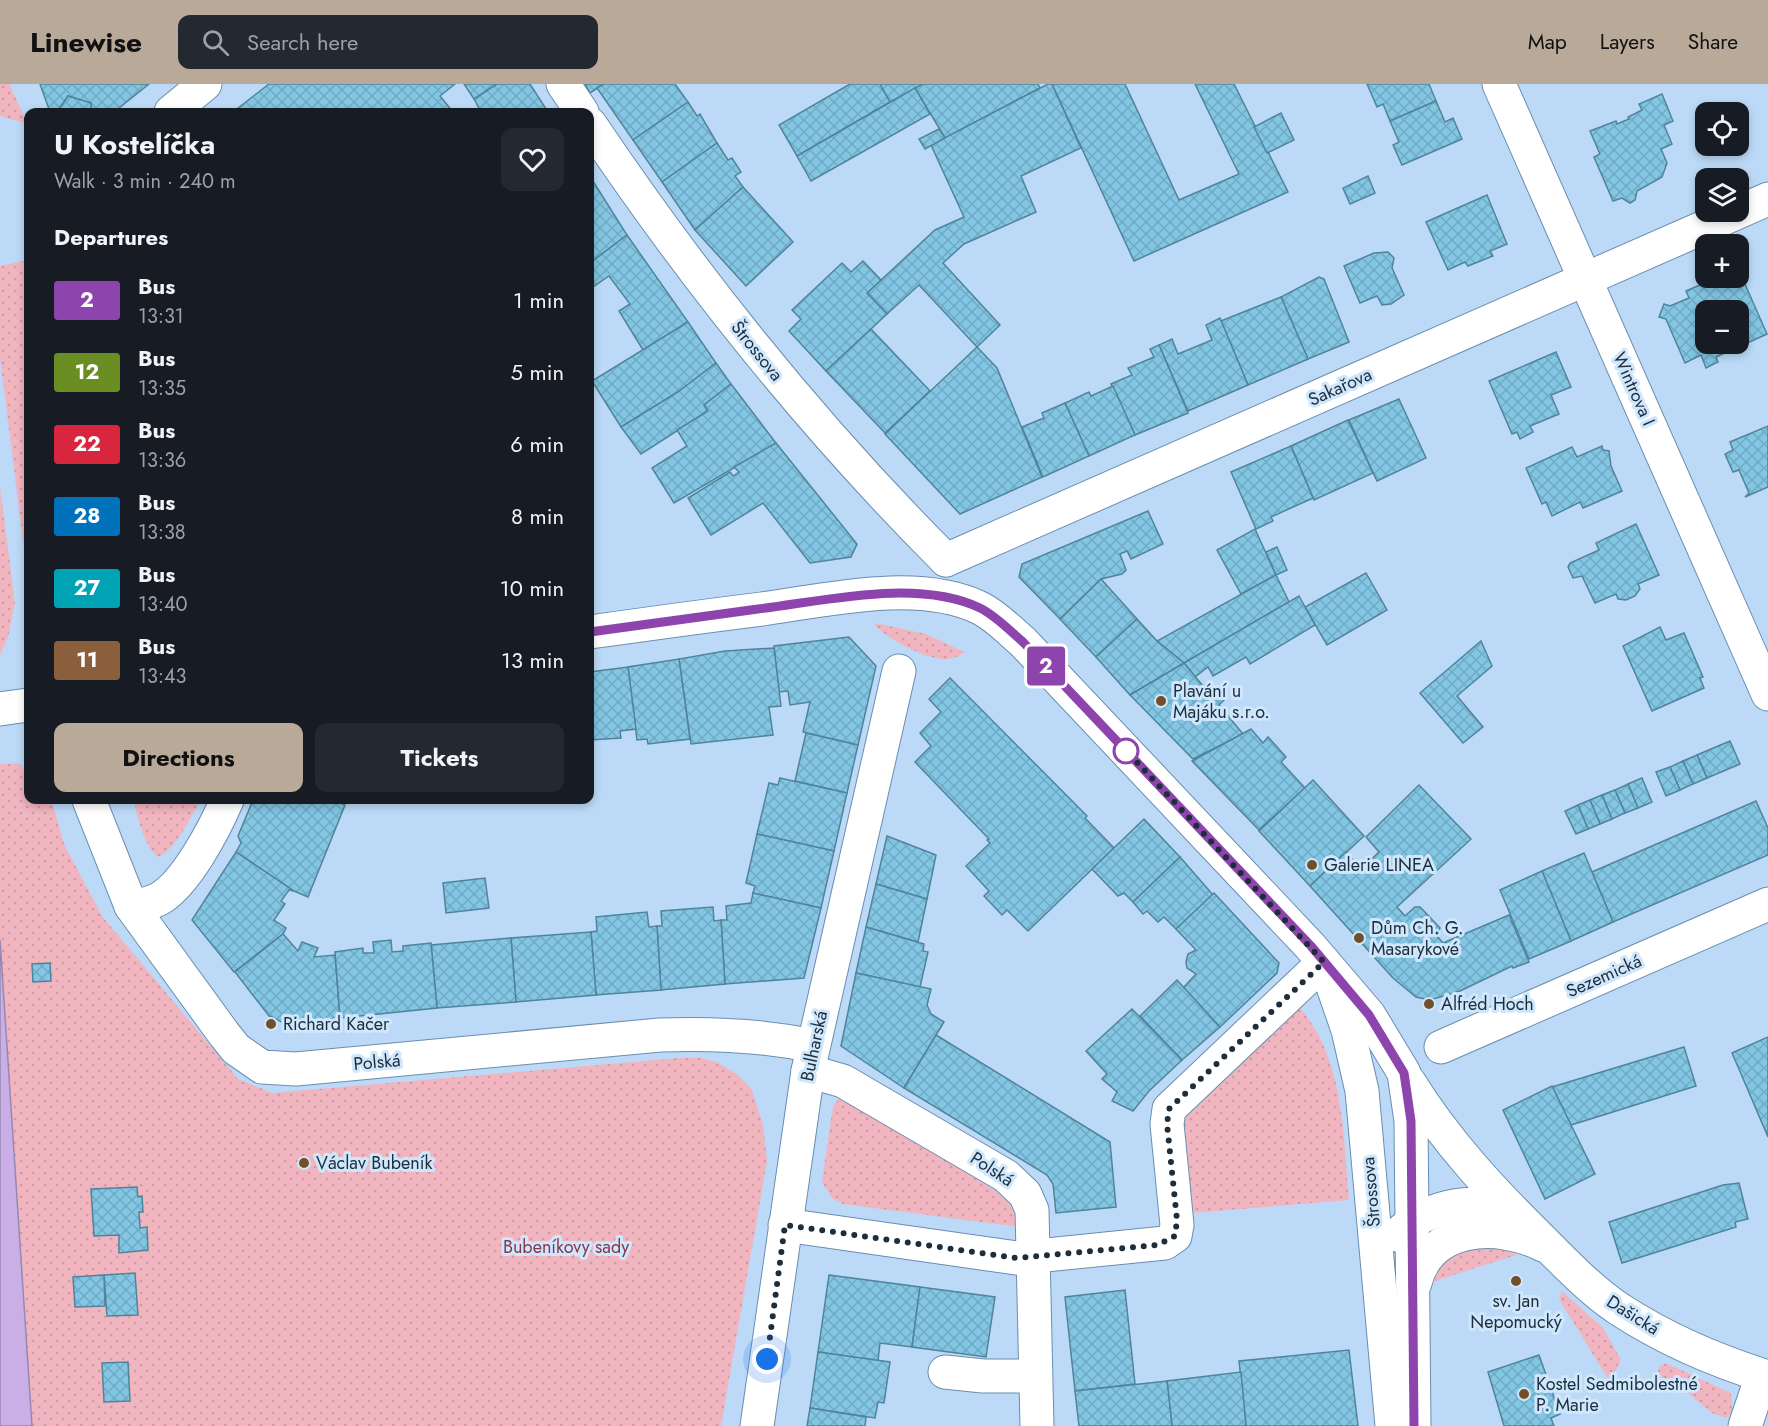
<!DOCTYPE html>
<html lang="en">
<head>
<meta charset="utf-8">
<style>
	:root { --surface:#171b24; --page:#242831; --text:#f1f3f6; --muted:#9ea1a6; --accent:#b8a999 }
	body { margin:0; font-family:Jost,sans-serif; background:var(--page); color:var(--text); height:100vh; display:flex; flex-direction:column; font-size:22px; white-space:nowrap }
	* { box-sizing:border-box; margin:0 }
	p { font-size:20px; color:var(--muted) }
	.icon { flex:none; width:33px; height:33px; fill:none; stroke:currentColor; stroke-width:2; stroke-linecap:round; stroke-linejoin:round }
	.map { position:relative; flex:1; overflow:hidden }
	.drawer { position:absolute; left:24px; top:24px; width:570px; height:696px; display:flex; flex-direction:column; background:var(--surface); border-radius:12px; box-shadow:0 3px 9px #0003 }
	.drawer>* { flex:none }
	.badge { padding:0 12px; border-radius:4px; font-size:21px; line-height:39px }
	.buttons { position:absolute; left:1695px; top:18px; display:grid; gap:12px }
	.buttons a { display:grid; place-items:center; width:54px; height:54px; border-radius:12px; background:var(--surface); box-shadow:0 3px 9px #0003; font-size:30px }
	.you { position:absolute; width:30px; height:30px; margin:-15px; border:4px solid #fff; border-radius:50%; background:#1a73e8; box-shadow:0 0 0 9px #1a73e833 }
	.map>.badge { position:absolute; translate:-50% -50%; box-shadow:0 0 0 3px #fff }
	h2 { padding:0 30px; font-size:22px; line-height:54px }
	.round { display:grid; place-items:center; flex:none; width:63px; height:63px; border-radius:12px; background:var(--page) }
	.head { display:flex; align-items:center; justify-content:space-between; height:102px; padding:0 30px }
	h1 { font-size:28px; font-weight:700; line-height:45px }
	.cta { display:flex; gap:12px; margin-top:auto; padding:12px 30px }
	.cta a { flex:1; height:69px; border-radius:12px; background:var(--accent); color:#111; font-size:24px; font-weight:700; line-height:69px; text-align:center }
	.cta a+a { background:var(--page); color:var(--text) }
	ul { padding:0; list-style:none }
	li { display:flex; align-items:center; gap:18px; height:72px; padding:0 30px }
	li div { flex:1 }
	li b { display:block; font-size:22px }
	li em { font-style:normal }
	li .badge { min-width:66px; font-weight:700; text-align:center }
	header { display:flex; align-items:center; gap:36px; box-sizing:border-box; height:84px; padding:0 30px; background:var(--accent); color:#111 }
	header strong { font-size:28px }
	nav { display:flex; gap:33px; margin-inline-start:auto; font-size:21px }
	.search { width:420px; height:54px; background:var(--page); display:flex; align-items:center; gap:15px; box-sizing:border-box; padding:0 21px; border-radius:12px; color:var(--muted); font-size:22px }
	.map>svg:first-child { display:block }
	.grass { fill:url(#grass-dots) }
	.water { fill:#c9afe5; stroke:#9688b2; stroke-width:1.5 }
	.building { fill:url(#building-cross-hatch); stroke:#50849a; stroke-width:1.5; fill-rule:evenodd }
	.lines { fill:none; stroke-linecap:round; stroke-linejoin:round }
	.minor-casing { stroke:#698eaf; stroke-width:35 }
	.minor { stroke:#fff; stroke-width:33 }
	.line-casing { stroke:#fff; stroke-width:14 }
	.line { stroke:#8e44ad; stroke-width:9 }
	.walk { stroke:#1e2d3a; stroke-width:6; stroke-dasharray:0 10.8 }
	.poi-dot { fill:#724f28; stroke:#cfe7fd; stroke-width:2 }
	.stop-dot { fill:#fff; stroke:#8e44ad; stroke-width:3 }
	.labels { text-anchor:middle; stroke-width:6; stroke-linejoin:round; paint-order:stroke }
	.street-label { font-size:18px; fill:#1e2d3a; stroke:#cfe7fd }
	.poi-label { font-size:18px; fill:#1e2d3a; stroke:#cfe7fd; text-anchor:start }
	.park-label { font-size:18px; fill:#87384c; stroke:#cfe7fd }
</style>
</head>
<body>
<header>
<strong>Linewise</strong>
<div class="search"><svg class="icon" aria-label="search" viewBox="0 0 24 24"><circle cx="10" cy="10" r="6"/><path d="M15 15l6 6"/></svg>Search here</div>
<nav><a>Map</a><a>Layers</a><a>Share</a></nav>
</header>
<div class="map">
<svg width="1768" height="1342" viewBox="0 0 1768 1342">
	<defs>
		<pattern id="grass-dots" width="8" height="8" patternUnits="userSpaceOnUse" patternTransform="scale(1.5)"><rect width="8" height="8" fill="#f1b5c0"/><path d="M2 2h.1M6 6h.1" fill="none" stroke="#ce9ca6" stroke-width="1.8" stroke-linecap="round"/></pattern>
		<pattern id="building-cross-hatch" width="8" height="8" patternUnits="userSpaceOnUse" patternTransform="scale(1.5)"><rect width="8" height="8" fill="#82c6e3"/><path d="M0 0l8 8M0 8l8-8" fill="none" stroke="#70aac4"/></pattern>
	</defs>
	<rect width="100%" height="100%" fill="#bcdaf7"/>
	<!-- grass -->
	<g class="grass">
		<path d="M0,0H9L28,40L0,32Z"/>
		<path d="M28,176V496L0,274V182Z"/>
		<path d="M0,403L15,519L8,553L0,571Z"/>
		<path d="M875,539L926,550L964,568C944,589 892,557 875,542Z"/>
		<path d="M19,679L28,691V716H48L53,721L64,760L102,832L238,995L272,1009L679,974H701L717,978L738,991L752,1006L763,1041L767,1077L721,1342H32L0,856V680Z"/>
		<path d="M134,716H200C193,730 173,770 157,773C144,760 137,733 134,716Z"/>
		<path d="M1297,921C1345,972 1343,1051 1349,1116L1193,1129L1184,1125L1175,1042Z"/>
		<path d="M844,1014L996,1107L1010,1120L1020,1143L843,1120L832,1114L822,1098L833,1022L838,1016Z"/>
		<path d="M1499,1162L1519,1170L1429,1199C1442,1169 1470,1165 1499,1162Z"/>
		<path d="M1562,1207L1603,1244L1621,1276L1610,1298L1559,1215Z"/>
		<path d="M1666,1279L1731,1309L1732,1329L1726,1334L1712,1329L1671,1295L1663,1294L1658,1287L1660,1282Z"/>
	</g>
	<!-- water -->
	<path class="water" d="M0,856L32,1342H0Z"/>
	<!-- building -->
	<g class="building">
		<path d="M40,0H149L114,28H91V19L68,12L57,28H50Z"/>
		<path d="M269,0H455L440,12L453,28H233Z"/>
		<path d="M464,0H497L474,15Z"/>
		<path d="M497,0H530L548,28H481L474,15Z"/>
		<path d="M585,0H604L590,9Z"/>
		<path d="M604,0H675L688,18L633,56L597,4Z"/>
		<path d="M850,0H880L890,18L797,72L779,41Z"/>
		<path d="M880,0H923L890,18Z"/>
		<path d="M923,0H1038L1040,4L945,54L915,4Z"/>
		<path d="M1048,0H1052L1081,64L1021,92L1036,128L964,160L943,179L1000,241L977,263L919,201L887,230L867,209L935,146L964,133L931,61Z"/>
		<path d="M1052,0H1125L1179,116L1239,90L1195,0H1234L1288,108L1134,177Z"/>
		<path d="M1367,0H1429L1436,17L1390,37L1383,20L1377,23Z"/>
		<path d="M915,4L930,30L811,97L797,72Z"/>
		<path d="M1662,10L1673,37L1664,41L1672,60L1661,65L1667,79L1662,93L1637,107L1635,116L1630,119L1622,114L1613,117L1594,73L1600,70L1590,47L1616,37L1617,40L1629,35L1628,33L1642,26L1639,20Z"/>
		<path d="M68,12L91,19V28H57Z"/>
		<path d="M1436,17L1445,38L1453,34L1462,55L1402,81L1393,61L1399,58L1390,37Z"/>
		<path d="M688,18L697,32L700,30L717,59L662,98L633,56Z"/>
		<path d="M1281,29L1294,56L1267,69L1254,43Z"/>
		<path d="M939,45L945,54L925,65L919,55Z"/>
		<path d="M717,59L728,76L732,74L741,88L735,92L743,103L695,146L662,98Z"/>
		<path d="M1368,92L1375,109L1350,120L1343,104Z"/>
		<path d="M591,94L627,151L590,179V95Z"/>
		<path d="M743,103L793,158L746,202L695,146Z"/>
		<path d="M1487,111L1507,160L1490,167L1493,172L1468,182L1465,178L1448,186L1426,138Z"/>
		<path d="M627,151L688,238L643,266L619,227L630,220L609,192L590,205V179Z"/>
		<path d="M1388,168L1394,174L1392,184L1404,211L1391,220L1382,221L1377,212L1360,219L1344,182L1374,169Z"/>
		<path d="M863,177L881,196L867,209L887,230L826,287L789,247L801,235L792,226L842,179L851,188Z"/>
		<path d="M1741,191L1767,250L1716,273L1718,278L1706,284L1701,271L1685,279L1666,235L1659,233L1664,220L1670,222L1689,214L1686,207L1707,198L1722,194L1732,196ZM1706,226H1738V260H1706Z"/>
		<path d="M1319,193L1324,195L1349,258L1308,275L1281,213Z"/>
		<path d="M1281,213L1308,275L1248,301L1221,237Z"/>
		<path d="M1220,234L1248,301L1188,327L1159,261L1172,255L1178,270L1212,256L1206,241Z"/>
		<path d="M688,238L716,279L678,308L621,343L592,297Z"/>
		<path d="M871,245L930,307L885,349L826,287Z"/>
		<path d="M1159,261L1188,329L1135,351L1111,300L1132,291L1128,284L1154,273L1150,265Z"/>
		<path d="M977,263L997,284L1042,393L960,430L885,350Z"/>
		<path d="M1556,268L1571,303L1551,311L1559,330L1530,342L1533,348L1520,355L1517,348L1512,350L1489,297Z"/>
		<path d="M716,279L731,300L704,321L708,327L641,370L621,343L678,308Z"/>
		<path d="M731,300L776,359L674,419L652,384L687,362L677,346L708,327L704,321Z"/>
		<path d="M1113,302L1135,351L1089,372L1065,319L1089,308L1091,312Z"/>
		<path d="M1399,315L1426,374L1377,397L1349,336Z"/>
		<path d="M1065,319L1089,372L1043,393L1022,343L1044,334L1042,329Z"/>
		<path d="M1348,336L1373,389L1314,416L1291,362Z"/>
		<path d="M1768,342V403L1745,413L1749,409L1739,386L1733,388L1725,370L1733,366L1730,358Z"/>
		<path d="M776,359L857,460L851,473L810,479L763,419L711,451L688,414L730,388L733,392L739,388L734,383Z"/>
		<path d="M1291,362L1313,414L1271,433L1273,437L1256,445L1231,388Z"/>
		<path d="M1602,362L1603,366L1609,367L1611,382L1622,407L1583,424L1580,418L1552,432L1546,418L1542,420L1526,384L1572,363L1577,373Z"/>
		<path d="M1148,427L1163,460L1131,475L1127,467L1120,470L1126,486L1122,490L1101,495L1060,535L1019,493L1022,480Z"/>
		<path d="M1636,440L1659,491L1638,500L1640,505L1635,512L1626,516L1618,515L1616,510L1595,519L1582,492L1573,494L1568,483L1570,479L1599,466L1596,459Z"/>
		<path d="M1255,445L1276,491L1241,510L1217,466Z"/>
		<path d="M1277,463L1287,486L1276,491L1266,468Z"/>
		<path d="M1366,489L1387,526L1327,561L1305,523Z"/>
		<path d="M1276,491L1289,518L1184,579L1157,557Z"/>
		<path d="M1101,495L1137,535L1096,573L1060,535Z"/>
		<path d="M1299,512L1315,541L1250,580L1246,573L1213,592L1208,583L1195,593L1184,579Z"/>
		<path d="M1137,535L1157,557L1184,579L1130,611L1096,573Z"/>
		<path d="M1660,543L1666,556L1684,549L1703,593L1700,594L1704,604L1652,627L1623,562Z"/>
		<path d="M849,553L876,582L858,661L803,648L810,618L790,621L788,607L779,608L774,562Z"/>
		<path d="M1481,557L1492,582L1457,612L1483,643L1463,659L1420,609Z"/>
		<path d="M774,564L781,622L769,623L773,651L691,660L679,575L725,567Z"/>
		<path d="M679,575L690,655L648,660L647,655L637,656L628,583Z"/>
		<path d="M1184,579L1203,602L1209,598L1224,616L1219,621L1243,650L1193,675L1130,611Z"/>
		<path d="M628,583L636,645L620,647L621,654L590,656V588Z"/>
		<path d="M950,594L1087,732L1085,734L1114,764L1028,847L1007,826L1002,831L984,812L989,807L966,782L990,759L987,756L989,755L915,678L931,662L920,649L941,628L929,615Z"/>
		<path d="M1251,645L1263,659L1268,653L1286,673L1281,678L1305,704L1259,746L1192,677Z"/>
		<path d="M806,649L858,661L847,709L795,697Z"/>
		<path d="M1730,657L1740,680L1707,694L1697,671Z"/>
		<path d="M1697,671L1707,694L1693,700L1683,677Z"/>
		<path d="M1683,677L1693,700L1680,706L1670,683Z"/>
		<path d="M1670,683L1680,706L1666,712L1656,688Z"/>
		<path d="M780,694L847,709L834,767L757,750L769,699L778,701Z"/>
		<path d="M1642,694L1652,718L1638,724L1628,700Z"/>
		<path d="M1313,696L1364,752L1310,802L1259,747Z"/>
		<path d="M1628,700L1638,724L1625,729L1615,706Z"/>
		<path d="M1419,701L1471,755L1397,823L1405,832L1415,823H1420L1440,844L1437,852L1443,859L1509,831L1529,878L1513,884L1512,882L1460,907L1430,916L1416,913L1393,894L1310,802L1346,768L1361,785L1379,768L1366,753Z"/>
		<path d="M1615,706L1625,729L1612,735L1602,711Z"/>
		<path d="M1602,711L1612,735L1600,740L1590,716Z"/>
		<path d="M253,716H335L345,721L308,813L294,807L236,768L241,759L238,752Z"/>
		<path d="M1590,716L1600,740L1588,745L1578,721Z"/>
		<path d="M1756,717L1768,744V771L1613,838L1592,788Z"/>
		<path d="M1578,721L1588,745L1576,750L1565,727Z"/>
		<path d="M1144,735L1180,773L1133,818L1124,809L1118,812L1092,785Z"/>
		<path d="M757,750L834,767L821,824L753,809L755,802L746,799Z"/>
		<path d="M887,752L936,771L927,815L876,800Z"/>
		<path d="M236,768L294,807L289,806L281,817L285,820L274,836L286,844L283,850L234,888L192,836Z"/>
		<path d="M1584,769L1613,838L1571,857L1542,787Z"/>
		<path d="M1180,773L1213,811L1176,845L1164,833L1158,838L1147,827L1143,830L1133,818Z"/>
		<path d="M1542,787L1571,857L1529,875L1500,806Z"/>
		<path d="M485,794L489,824L446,829L443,799Z"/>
		<path d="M876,800L927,815L918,858L866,843Z"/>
		<path d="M753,809L821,824L804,894L725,900L721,836H727L726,822L751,819Z"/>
		<path d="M1214,809L1279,879L1277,889L1220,943L1183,904L1196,890L1187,884L1186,878L1188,870L1196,866L1176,845Z"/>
		<path d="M713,823L714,837L721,836L725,900L661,906L657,842H662L661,827Z"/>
		<path d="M647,828L649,843L657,842L661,906L596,911L591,848L597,847L596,833Z"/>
		<path d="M866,843L924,860L923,867L928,868L920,903L856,889Z"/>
		<path d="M591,848L596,911L516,918L511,854Z"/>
		<path d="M283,850L298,867L302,858L318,864L314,873L335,871L340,934L284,939L269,932L235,888Z"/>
		<path d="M511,854L516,918L437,924L431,861Z"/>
		<path d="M391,856L392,868L403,867V862L431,859L437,924L340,934L335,868L363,864V869H374L373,858Z"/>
		<path d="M50,879L51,897L33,898L32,880Z"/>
		<path d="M856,889L931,905L927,921L931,930L944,938L904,1004L841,962Z"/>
		<path d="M1177,896L1220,943L1182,976L1140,932Z"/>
		<path d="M1132,925L1182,976L1149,1007L1133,1027L1112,1017L1117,1008L1102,995L1107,990L1086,967Z"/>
		<path d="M936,951L1110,1058L1116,1123L1056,1129L1053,1100L1047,1091L904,1004Z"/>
		<path d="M1768,953V1053L1732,969Z"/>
		<path d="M1684,963L1696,1002L1571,1041L1552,1003Z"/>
		<path d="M1552,1002L1595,1090L1545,1115L1503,1026Z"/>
		<path d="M1739,1099L1748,1135L1735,1138L1736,1143L1622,1179L1609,1138L1723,1101Z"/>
		<path d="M137,1103L138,1113L142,1112L143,1128H139L140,1144L147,1143L148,1166L119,1169V1151L94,1152L91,1105Z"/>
		<path d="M135,1189L138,1231L107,1232L104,1191Z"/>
		<path d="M104,1191L105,1222L75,1223L73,1193Z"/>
		<path d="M829,1191L920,1203L912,1263L880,1259L878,1277L818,1268Z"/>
		<path d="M920,1203L995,1213L986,1273L912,1263Z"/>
		<path d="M1125,1206L1135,1300L1075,1307L1065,1213Z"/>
		<path d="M1349,1266L1358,1342H1246L1239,1277Z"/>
		<path d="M818,1268L890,1278L884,1319L878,1318L875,1334L810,1324Z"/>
		<path d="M1539,1271L1560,1330L1551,1334L1554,1342H1504L1488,1288Z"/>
		<path d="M128,1278L130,1317L104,1318L102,1279Z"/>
		<path d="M1241,1288L1246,1342H1172L1167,1297Z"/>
		<path d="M1167,1297L1172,1342H1079L1075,1307Z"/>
		<path d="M810,1324L866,1333L865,1342H807Z"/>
	</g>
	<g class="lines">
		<!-- minor casing -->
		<g class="minor-casing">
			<g id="minor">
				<path d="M563,0L582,28"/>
				<path d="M1499,0L1768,610"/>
				<path d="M171,28L205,0"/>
				<path d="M590,40C695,196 813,343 946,476"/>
				<path d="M946,476L1768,115"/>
				<path d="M590,548C647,540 705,532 762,525C827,516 918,494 980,524C996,532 1009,546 1023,558L1310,862L1369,931L1404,989L1411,1037L1414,1342"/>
				<path d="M0,625L28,621"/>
				<path d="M89,716L131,822L224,950L236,965L262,983L296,985L660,951C713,949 761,951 813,962"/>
				<path d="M131,822C141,821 150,820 159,815C186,800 215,744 227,716"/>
				<path d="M1330,894L1348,946L1362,1007L1392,1342"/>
				<path d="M1441,963L1768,820"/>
				<path d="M808,987L843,997L1006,1092L1025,1110L1032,1126L1037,1342"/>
				<path d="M1409,998C1446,1058 1494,1109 1544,1158C1568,1182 1591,1206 1619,1225C1665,1255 1716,1277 1768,1293"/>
				<path d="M785,1141L1016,1174L1165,1159L1175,1152L1177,1141L1167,1040L1169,1025L1324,878"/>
				<path d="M1397,1151C1427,1121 1482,1109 1518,1133"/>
				<path d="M1415,1199C1429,1141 1497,1138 1543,1161"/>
				<path d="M945,1288L983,1292H1035"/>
				<path d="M757,1342L808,987L899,587"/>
				<path d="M1745,1342L1762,1292"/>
			</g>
		</g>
		<!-- minor -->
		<use href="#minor" class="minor"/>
	</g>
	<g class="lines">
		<!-- line casing -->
		<g class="line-casing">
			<path id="line" d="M590,548C646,540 702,533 758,525C824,517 917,494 980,524C996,532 1009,546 1023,558L1311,862L1369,931L1404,989L1411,1037L1414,1342"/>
		</g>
		<!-- line -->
		<use href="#line" class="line"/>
		<!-- walk -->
		<path class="walk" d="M767,1275L785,1141L1016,1174L1158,1161L1175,1152L1177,1136L1167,1040L1169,1025L1324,878L1119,659L1126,667"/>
	</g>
	<!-- markers -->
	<g class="poi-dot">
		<circle cx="1161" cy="617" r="6"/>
		<circle cx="1312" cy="781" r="6"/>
		<circle cx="1359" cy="854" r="6"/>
		<circle cx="1429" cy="920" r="6"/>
		<circle cx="271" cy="940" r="6"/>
		<circle cx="304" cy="1079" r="6"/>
		<circle cx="1516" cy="1197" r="6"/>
		<circle cx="1524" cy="1310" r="6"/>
	</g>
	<circle class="stop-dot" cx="1126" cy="667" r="12"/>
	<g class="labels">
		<!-- street labels -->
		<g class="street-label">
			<text transform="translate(757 267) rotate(51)" y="6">Štrossova</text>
			<text transform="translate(1340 303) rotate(-24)" y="6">Sakařova</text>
			<text transform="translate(1634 305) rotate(66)" y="6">Wintrova I</text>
			<text transform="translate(1604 892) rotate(-24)" y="6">Sezemická</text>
			<text transform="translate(814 962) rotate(-78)" y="6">Bulharská</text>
			<text transform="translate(377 978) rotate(-5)" y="6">Polská</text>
			<text transform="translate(992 1085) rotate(33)" y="6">Polská</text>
			<text transform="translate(1371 1108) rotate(-95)" y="6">Štrossova</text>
			<text transform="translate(1633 1231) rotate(32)" y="6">Dašická</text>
		</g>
		<!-- poi labels -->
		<g class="poi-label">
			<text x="1173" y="613">Plavání u<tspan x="1173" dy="21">Majáku s.r.o.</tspan></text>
			<text x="1324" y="787">Galerie LINEA</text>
			<text x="1371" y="850">Dům Ch. G.<tspan x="1371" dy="21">Masarykové</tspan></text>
			<text x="1441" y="926">Alfréd Hoch</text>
			<text x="283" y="946">Richard Kačer</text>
			<text x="316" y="1085">Václav Bubeník</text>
			<text x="1516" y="1223" text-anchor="middle">sv. Jan<tspan x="1516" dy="21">Nepomucký</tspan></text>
			<text x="1536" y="1306">Kostel Sedmibolestné<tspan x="1536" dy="21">P. Marie</tspan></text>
		</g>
		<!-- park labels -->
		<g class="park-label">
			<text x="566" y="1169">Bubeníkovy sady</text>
		</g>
	</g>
</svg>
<div class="buttons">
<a><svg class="icon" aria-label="locate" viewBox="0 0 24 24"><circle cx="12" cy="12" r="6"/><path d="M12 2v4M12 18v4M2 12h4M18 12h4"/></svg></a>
<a><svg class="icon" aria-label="layers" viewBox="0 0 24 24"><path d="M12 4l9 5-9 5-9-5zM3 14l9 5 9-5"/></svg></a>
<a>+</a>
<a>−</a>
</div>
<div class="you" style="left:767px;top:1275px"></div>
<b class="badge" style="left:1046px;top:582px;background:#8e44ad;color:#fff">2</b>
<section class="drawer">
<div class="head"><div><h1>U Kostelíčka</h1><p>Walk · 3 min · 240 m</p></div><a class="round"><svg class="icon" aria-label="heart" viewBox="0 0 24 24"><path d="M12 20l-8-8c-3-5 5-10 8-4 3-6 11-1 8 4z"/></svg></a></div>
<h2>Departures</h2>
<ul>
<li><span class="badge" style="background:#8e44ad;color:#fff">2</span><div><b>Bus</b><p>13:31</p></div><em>1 min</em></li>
<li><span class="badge" style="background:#6b8e23;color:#fff">12</span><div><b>Bus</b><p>13:35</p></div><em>5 min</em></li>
<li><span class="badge" style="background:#d7263d;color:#fff">22</span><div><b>Bus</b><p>13:36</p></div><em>6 min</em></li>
<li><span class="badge" style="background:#0072bc;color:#fff">28</span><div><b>Bus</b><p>13:38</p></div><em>8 min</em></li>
<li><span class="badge" style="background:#00a3b4;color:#fff">27</span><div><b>Bus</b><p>13:40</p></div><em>10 min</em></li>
<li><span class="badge" style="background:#8b5e3c;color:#fff">11</span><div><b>Bus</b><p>13:43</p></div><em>13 min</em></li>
</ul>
<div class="cta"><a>Directions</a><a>Tickets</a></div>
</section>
</div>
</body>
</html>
